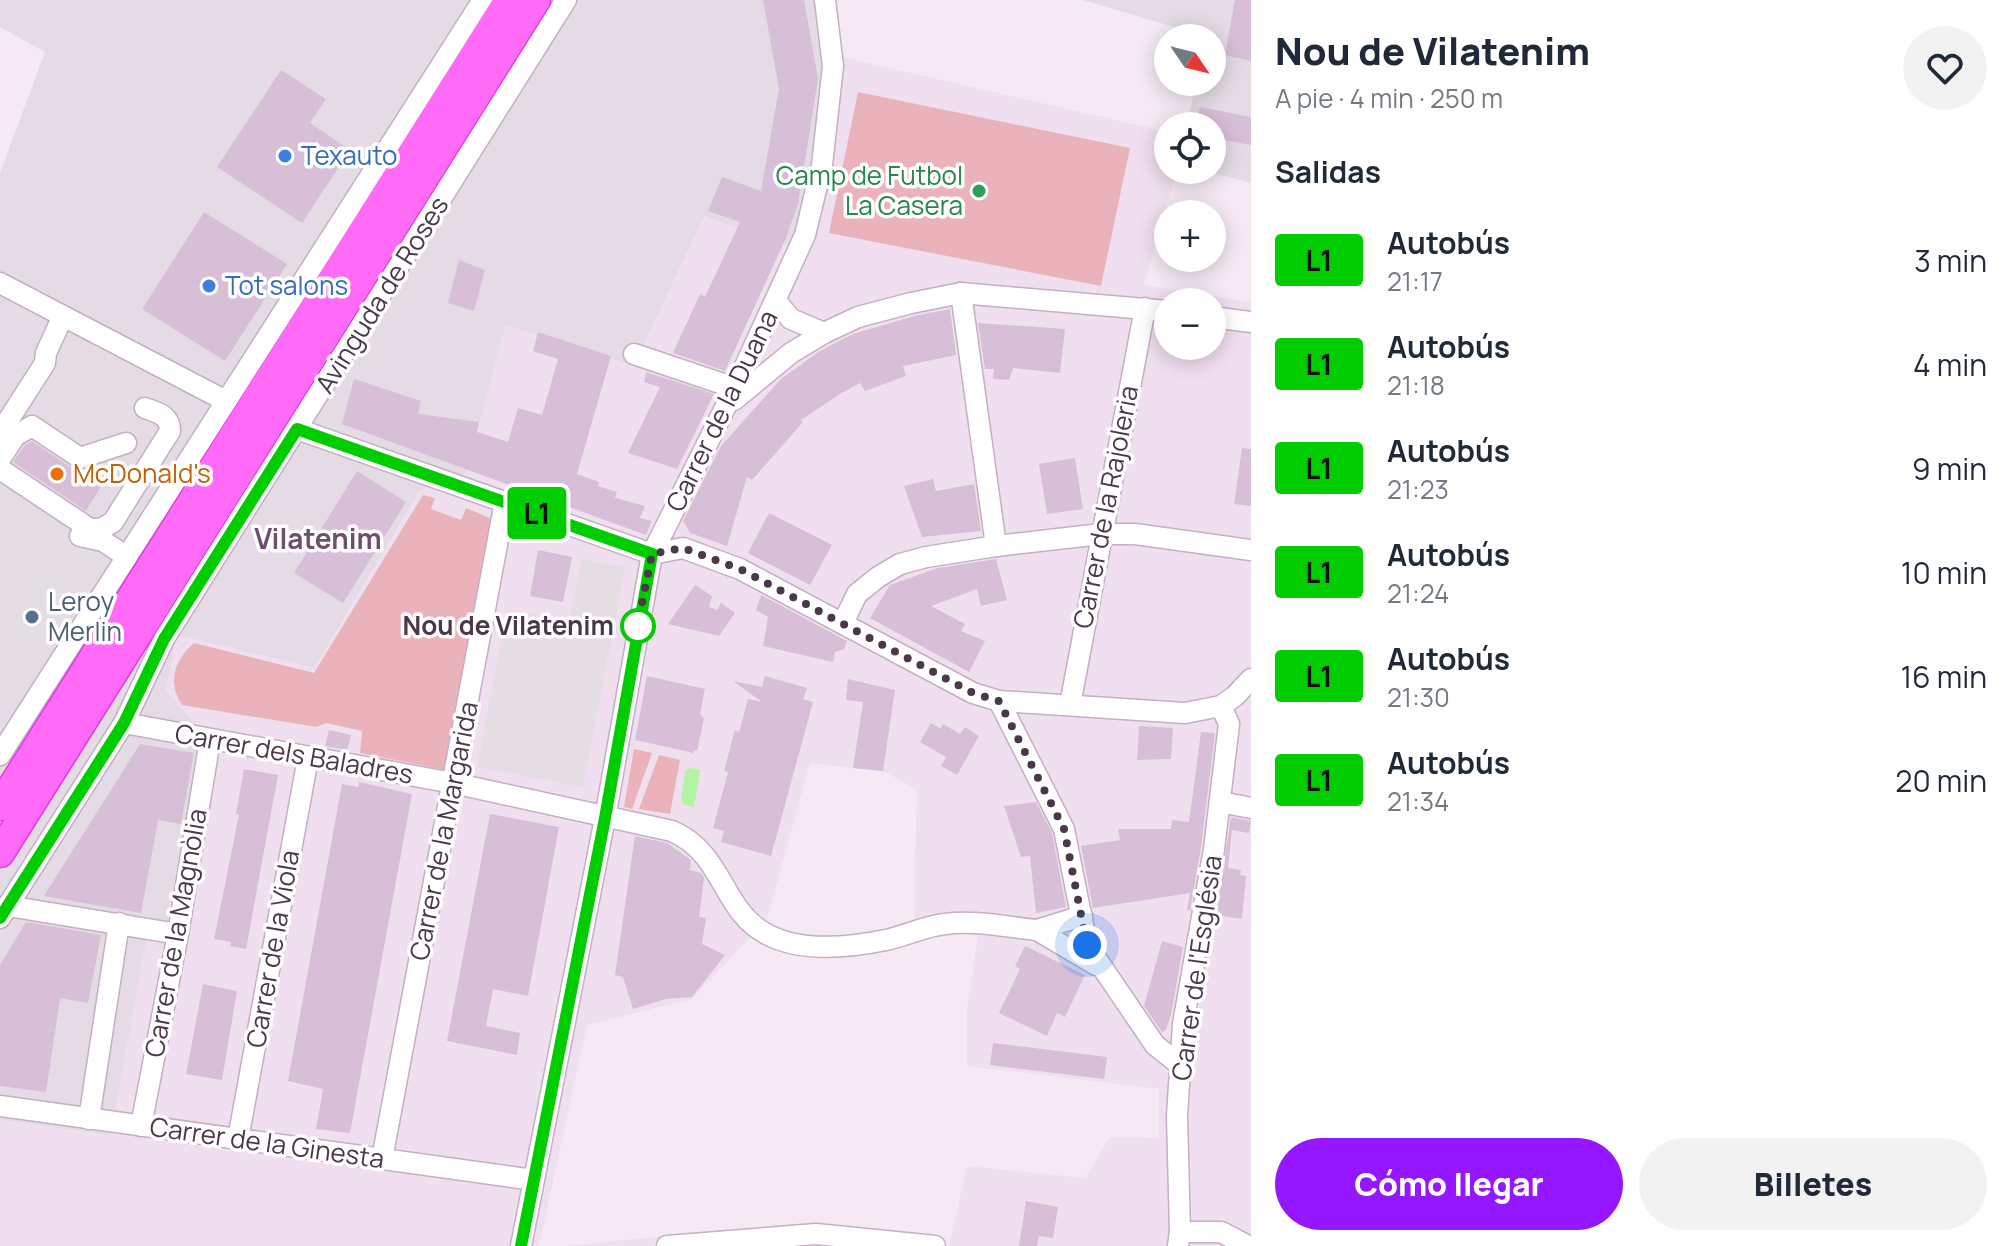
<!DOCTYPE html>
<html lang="es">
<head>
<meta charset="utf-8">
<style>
	:root { --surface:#fff; --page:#f2f2f3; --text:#1f2937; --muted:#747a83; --accent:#9517ff }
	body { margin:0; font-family:Manrope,sans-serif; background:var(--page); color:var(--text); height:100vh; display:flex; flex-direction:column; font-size:30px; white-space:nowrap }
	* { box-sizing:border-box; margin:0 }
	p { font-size:26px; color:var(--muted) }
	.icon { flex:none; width:44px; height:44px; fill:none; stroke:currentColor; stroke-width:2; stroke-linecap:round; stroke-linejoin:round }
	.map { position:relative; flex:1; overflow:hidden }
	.panel { display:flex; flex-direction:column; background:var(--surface); width:760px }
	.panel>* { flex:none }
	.badge { padding:0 16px; border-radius:6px; font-size:28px; line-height:52px }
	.needle { width:52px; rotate:125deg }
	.fabs { position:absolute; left:1154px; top:24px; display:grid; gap:16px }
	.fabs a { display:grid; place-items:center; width:72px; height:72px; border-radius:50%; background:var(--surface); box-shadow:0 4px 20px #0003; font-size:40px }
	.you { position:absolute; width:40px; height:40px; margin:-20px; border:6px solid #fff; border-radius:50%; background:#1a73e8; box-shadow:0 0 0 12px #1a73e833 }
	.map>.badge { position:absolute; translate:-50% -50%; box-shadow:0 0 0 4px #fff }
	h2 { padding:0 24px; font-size:30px; line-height:72px }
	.round { display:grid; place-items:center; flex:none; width:84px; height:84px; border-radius:42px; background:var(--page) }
	.summary { display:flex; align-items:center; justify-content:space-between; height:136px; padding:0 24px }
	h1 { font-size:38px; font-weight:800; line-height:60px }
	.cta { display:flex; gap:16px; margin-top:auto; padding:16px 24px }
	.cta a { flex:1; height:92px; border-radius:48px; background:var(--accent); color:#fff; font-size:32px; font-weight:800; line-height:92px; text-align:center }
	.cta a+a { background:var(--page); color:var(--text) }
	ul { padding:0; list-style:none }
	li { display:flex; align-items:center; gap:24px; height:104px; padding:0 24px }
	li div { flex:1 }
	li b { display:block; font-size:30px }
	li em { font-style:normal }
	li .badge { min-width:88px; font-weight:700; text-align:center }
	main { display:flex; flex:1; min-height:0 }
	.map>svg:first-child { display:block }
	.residential { fill:#f0dfef; fill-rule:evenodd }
	.industrial { fill:#e4dbe5 }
	.green { fill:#eab2bb }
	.parking { fill:#e4dee4 }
	.water { fill:#b5f3a5 }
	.building { fill:#d7bfd7 }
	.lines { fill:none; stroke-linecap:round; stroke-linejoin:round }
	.minor-casing { stroke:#c4afc3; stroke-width:23 }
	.highway-casing { stroke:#e336df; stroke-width:31 }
	.minor { stroke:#fff; stroke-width:20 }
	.highway { stroke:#ff6bf6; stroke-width:28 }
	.line-casing { stroke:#fff; stroke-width:18 }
	.line { stroke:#0c0; stroke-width:12 }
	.walk { stroke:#4a374a; stroke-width:8; stroke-dasharray:0 14.4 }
	.shop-dot { fill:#3f7fe0; stroke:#fff; stroke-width:3 }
	.leisure-dot { fill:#2e9e5b; stroke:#fff; stroke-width:3 }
	.food-dot { fill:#e8710a; stroke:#fff; stroke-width:3 }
	.service-dot { fill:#5c6f8a; stroke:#fff; stroke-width:3 }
	.stop-dot { fill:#fff; stroke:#0c0; stroke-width:4 }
	.labels { text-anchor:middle; stroke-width:7; stroke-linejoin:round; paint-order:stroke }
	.shop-label { font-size:26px; fill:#366cbe; stroke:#fff; text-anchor:start }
	.leisure-label { font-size:26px; fill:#27864d; stroke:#fff; text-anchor:end }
	.street-label { font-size:26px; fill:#4a374a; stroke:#fff }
	.food-label { font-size:26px; fill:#c56008; stroke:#fff; text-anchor:start }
	.service-label { font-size:26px; fill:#4e5e75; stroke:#fff; text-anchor:start }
	.stop-label { font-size:26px; font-weight:bold; fill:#4a374a; stroke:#fff; text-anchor:end }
	.neighbourhood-label { font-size:28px; font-weight:bold; fill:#6c4e6d; stroke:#fff }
</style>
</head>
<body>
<main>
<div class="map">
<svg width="1251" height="1246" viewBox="0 0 1251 1246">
	<rect width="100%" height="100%" fill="#f5eaf4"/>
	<!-- residential -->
	<g class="residential">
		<path d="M829,54L1168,132V170H1177L1144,285L1251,302V1246H949L967,1166L1085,1178L1110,1137L1159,1138V1089L967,1066V1008L979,930L946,931L919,939L914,914L917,790L885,772L810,763L767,919L692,999L587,1025L539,1246H0V1120L111,1134L166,691L177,635L314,668L419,492L466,473L506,324L634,366L704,216ZM1168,302H1212V346H1168Z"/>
		<path d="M725,1230V1246H564Z"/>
	</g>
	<!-- industrial -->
	<g class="industrial">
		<path d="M0,0H837L813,159L792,246L704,216L634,366L506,325L466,473L419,492L314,668L177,635L166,691L210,740L178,934L148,929L111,1135L0,1120V173L45,52L0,27Z"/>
		<path d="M1083,0H1251V183L1202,170H1212V126H1187L1196,82H1212V38H1204V36Z"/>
	</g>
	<!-- green -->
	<g class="green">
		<path d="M858,92L1130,148L1101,286L829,233Z"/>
		<path d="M423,495L435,498L431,509L461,520L466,508L495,520L446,770L360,753L362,731L326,723L316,727L182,705C167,683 174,660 194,643L314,673Z"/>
		<path d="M634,749L652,753L632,809L624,807Z"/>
		<path d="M659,755L680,760L670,814L639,809Z"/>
	</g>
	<!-- parking -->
	<g class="parking">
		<path d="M60,339L188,407L176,430L141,412L129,434L84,452L40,426L53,403L36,392Z"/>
		<path d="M0,499L101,561L22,681L8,678L0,690Z"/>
		<path d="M582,558L625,568L583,787L477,767L507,610L569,621Z"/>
	</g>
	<!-- water -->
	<path class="water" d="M689,768L700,770L694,807L683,805L681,800L685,771Z"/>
	<!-- building -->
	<g class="building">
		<path d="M763,0H804L818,79L798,204L786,238L725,371L673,353L700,294L705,297L740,222L708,211L722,177L761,191L779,89Z"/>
		<path d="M1235,0H1251V61L1225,55Z"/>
		<path d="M281,70L326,99L310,123L350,150L302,223L217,167Z"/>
		<path d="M1200,107L1251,117V145L1212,138V126H1196Z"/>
		<path d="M204,212L287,264L225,361L142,309Z"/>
		<path d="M459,260L485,270L474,311L448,303Z"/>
		<path d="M950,309L956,355L903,366L906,376L865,391L860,383L840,394L801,420L803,422L752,480L747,477L727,546L690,533L683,521L721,446L781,379L820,351L853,334L914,316Z"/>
		<path d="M978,323L1065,329L1060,373L1013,368L1009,380L993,379L994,369H985Z"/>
		<path d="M538,332L611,356L577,474L599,482L598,486L617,492L615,498L645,506L640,518L652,521L646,535L342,424L354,379L421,401L418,414L479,422L477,432L508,442L518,408L542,415L558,359L533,351Z"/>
		<path d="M646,372L714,394L677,469L628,453L660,387L644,382Z"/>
		<path d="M32,441L73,469L85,470L104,481L86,511L13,462L24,446Z"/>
		<path d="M1242,448L1251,449V506L1234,504Z"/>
		<path d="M1075,458L1083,509L1047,514L1039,464Z"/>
		<path d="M357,471L406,502L343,603L294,573Z"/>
		<path d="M933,479L936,491L974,484L981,531L922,537L904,486Z"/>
		<path d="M769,513L832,545L810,585L748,553Z"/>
		<path d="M538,550L572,557L563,602L530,596Z"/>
		<path d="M996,559L1007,600L981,606L977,589L931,606L965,624L961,631L985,641L969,672L870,618L890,585L938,568Z"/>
		<path d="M695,585L712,596L709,607L717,610L721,603L735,613L719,636L668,624Z"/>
		<path d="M761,595L847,641L844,649L835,652L833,662L763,646L768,617L756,610Z"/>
		<path d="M647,676L705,689L700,714L704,719L697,751L694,750V753L635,740Z"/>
		<path d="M765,676L807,688L803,699L813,702L771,856L721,842L724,831L713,828L728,772L724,771L735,730L739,732L748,699L762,702L733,681L762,687Z"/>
		<path d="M848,679L895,690L883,771L853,768L863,702L846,700Z"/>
		<path d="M931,723L941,729L943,724L960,734L965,727L979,736L957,775L941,766L946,757L920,742Z"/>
		<path d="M1139,726L1173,728L1171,759L1137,760Z"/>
		<path d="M329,730L351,735L347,750L325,746Z"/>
		<path d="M1201,732L1215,733L1201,847L1190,911L1187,910L1190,893L1093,908L1081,846L1120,840L1118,829H1171L1172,820L1189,822Z"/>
		<path d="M140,744L194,753L181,824L158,820L141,913L44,896Z"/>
		<path d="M244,769L278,775L246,949L230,946L231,942L214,939L239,815L236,814Z"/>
		<path d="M359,782L412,794L350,1133L316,1129L323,1089L288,1081L342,784L358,787Z"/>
		<path d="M1036,802L1052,833L1066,907L1036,913L1030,856L1021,857L1004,806Z"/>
		<path d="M490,814L559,827L528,996L493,989L486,1026L520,1033L517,1055L447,1041Z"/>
		<path d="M1231,817L1251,821L1249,833L1232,830L1228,868L1241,870L1240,875L1246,876L1242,919L1216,915Z"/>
		<path d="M635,836L667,843L691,860L690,870L701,873L704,878L699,917L706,918L702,944L725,955L692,997L666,999L633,1009L623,977L615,975Z"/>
		<path d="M26,922L101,935L88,1003L60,998L46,1092L0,1086V965Z"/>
		<path d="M1162,941L1183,947L1171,1015L1166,1030L1162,1032L1144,1006Z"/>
		<path d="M1025,946L1085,975L1065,1017L1057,1013L1047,1036L999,1013L1020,969L1015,966Z"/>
		<path d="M203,984L237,991L222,1080L186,1074Z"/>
		<path d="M993,1043L1107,1057L1104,1079L990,1065Z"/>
		<path d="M1026,1201L1058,1207L1053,1238L1039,1236L1037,1246H1019Z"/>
	</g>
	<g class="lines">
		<!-- minor casing -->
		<g class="minor-casing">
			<g id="minor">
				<path d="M0,283L226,401"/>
				<path d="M961,293L996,546"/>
				<path d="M776,301L791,319L824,333"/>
				<path d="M1212,317L1251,322"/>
				<path d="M634,354L735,388"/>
				<path d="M734,400L791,353L824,333L858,317L911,303L961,293L1168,311"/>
				<path d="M297,429L652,554L683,548L740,569L973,693L999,701L1185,713L1221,706L1235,696L1251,679"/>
				<path d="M0,433L45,363L46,353L63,316"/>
				<path d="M0,459L15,436L32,426L80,458L126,443"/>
				<path d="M0,469L90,529H101L113,522L170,431C170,415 158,413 145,408"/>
				<path d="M80,536L103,541L127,557"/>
				<path d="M843,623L857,594L878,577L900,564L926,557L996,546L1101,534H1135L1251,550"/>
				<path d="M999,701L1064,829L1087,945L1155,1045L1180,1065"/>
				<path d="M1070,705L1145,308"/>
				<path d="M124,723L453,783L672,831C722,853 721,904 760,930C794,953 847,948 886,940C905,936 925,926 945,924C975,920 1007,927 1037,930"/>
				<path d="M0,755L483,0"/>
				<path d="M1220,802L1251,808"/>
				<path d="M8,906L178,934"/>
				<path d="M1082,916L1037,930L1096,965"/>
				<path d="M0,918L124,723L164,639L566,0"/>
				<path d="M0,1106L534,1180"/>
				<path d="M89,1119L119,923"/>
				<path d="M141,1126L178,934L210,740"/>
				<path d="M238,1139L308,758"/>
				<path d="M382,1159L505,502"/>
				<path d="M1180,1232H1221L1248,1246"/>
				<path d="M521,1246L605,818L652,554L735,388L805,235L822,165L833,66L825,0"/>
				<path d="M667,1246L816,1234L935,1246"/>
				<path d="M1178,1246L1180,1232L1177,1116L1183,1024L1214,849L1229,724L1221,706"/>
			</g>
		</g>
		<!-- highway casing -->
		<g class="highway-casing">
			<g id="highway">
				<path d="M0,806L509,0"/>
				<path d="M0,853L536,0"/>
			</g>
		</g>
		<!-- minor -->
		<use href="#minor" class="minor"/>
		<!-- highway -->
		<use href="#highway" class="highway"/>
	</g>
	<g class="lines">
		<!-- line casing -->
		<g class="line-casing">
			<path id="line" d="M0,918L124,723L164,639L297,429L652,554L605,818L521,1246"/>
		</g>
		<!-- line -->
		<use href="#line" class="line"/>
		<!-- walk -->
		<path class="walk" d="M638,626L637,628L652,554L683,548L740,569L973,693L999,701L1064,829L1087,945"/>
	</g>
	<!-- markers -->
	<g class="shop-dot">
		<circle cx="285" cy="156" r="8"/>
		<circle cx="209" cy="286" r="8"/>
	</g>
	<circle class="leisure-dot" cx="979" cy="191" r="8"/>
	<circle class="food-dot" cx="57" cy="474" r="8"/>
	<circle class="service-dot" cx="32" cy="617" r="8"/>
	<circle class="stop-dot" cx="638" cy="626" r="16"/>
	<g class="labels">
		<!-- shop labels -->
		<g class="shop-label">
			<text x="301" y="165">Texauto</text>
			<text x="225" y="295">Tot salons</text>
		</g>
		<!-- leisure labels -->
		<g class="leisure-label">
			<text x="963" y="185">Camp de Futbol<tspan x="963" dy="30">La Casera</tspan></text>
		</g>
		<!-- street labels -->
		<g class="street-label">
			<text transform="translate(382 295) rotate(-58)" y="9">Avinguda de Roses</text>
			<text transform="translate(722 411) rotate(-64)" y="9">Carrer de la Duana</text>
			<text transform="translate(1106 507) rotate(-79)" y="9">Carrer de la Rajoleria</text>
			<text transform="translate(294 754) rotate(10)" y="9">Carrer dels Baladres</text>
			<text transform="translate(444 831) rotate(-79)" y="9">Carrer de la Margarida</text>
			<text transform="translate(176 933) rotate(-80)" y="9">Carrer de la Magnòlia</text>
			<text transform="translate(273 949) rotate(-80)" y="9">Carrer de la Viola</text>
			<text transform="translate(1197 968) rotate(-82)" y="9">Carrer de l'Església</text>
			<text transform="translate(267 1143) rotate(8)" y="9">Carrer de la Ginesta</text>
		</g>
		<!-- food labels -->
		<g class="food-label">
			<text x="73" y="483">McDonald's</text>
		</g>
		<!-- service labels -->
		<g class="service-label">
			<text x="48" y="611">Leroy<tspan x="48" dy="30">Merlin</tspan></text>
		</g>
		<!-- stop labels -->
		<g class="stop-label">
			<text x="614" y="635">Nou de Vilatenim</text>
		</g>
		<!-- neighbourhood labels -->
		<g class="neighbourhood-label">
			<text x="318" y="549">Vilatenim</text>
		</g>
	</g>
</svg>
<div class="fabs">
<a><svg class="needle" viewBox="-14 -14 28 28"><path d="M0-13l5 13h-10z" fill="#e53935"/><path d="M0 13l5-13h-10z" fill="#747a83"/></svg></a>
<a><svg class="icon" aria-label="locate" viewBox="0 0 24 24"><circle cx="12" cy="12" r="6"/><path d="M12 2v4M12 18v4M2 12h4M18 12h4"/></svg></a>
<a>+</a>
<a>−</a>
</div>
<div class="you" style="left:1087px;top:945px"></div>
<b class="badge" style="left:537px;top:513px;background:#0c0;color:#111">L1</b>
</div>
<section class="panel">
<div class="summary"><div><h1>Nou de Vilatenim</h1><p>A pie · 4 min · 250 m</p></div><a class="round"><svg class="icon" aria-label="heart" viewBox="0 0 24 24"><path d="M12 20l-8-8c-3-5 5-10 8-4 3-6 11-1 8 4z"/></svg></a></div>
<h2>Salidas</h2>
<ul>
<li><span class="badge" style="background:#0c0;color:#111">L1</span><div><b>Autobús</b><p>21:17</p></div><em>3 min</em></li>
<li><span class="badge" style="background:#0c0;color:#111">L1</span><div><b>Autobús</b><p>21:18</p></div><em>4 min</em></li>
<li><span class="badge" style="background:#0c0;color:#111">L1</span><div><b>Autobús</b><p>21:23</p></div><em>9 min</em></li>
<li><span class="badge" style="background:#0c0;color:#111">L1</span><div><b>Autobús</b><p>21:24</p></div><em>10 min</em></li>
<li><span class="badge" style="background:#0c0;color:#111">L1</span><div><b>Autobús</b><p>21:30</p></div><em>16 min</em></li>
<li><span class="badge" style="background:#0c0;color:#111">L1</span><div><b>Autobús</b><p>21:34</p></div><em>20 min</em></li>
</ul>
<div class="cta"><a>Cómo llegar</a><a>Billetes</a></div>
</section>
</main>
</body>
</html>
